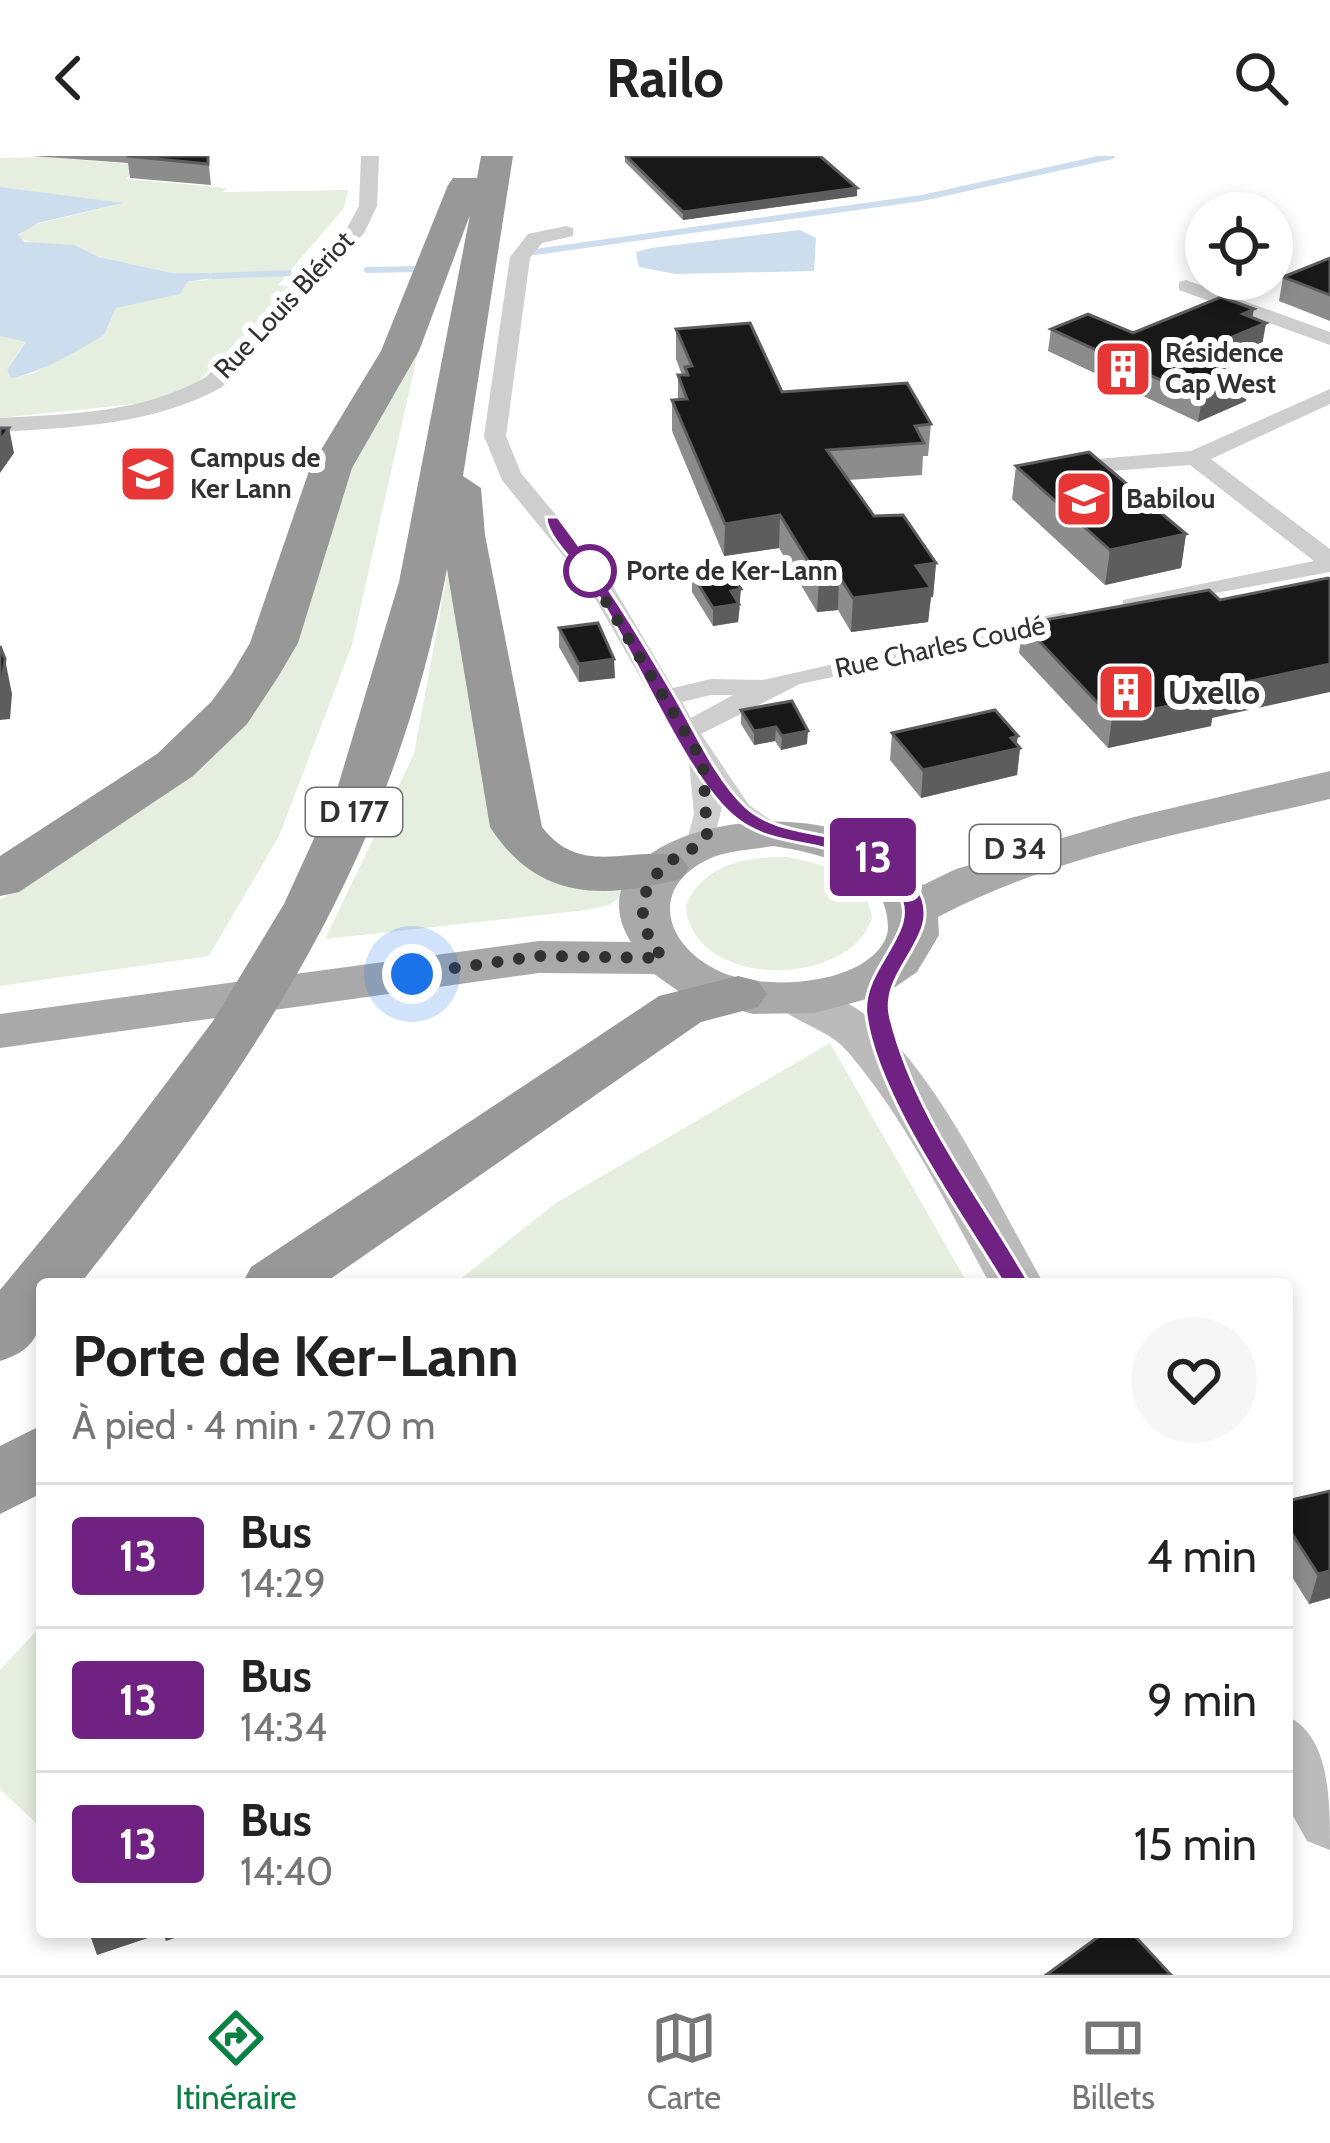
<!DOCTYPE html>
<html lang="fr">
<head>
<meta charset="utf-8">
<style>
	:root { --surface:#fff; --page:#f6f6f6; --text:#222; --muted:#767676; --line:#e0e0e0; --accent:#0b8043 }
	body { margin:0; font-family:Cabin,sans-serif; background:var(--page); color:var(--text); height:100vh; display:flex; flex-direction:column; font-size:45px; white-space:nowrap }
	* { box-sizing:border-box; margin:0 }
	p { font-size:39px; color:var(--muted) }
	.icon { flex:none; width:66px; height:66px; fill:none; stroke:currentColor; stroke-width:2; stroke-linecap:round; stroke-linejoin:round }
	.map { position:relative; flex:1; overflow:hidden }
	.sheet { position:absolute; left:36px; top:1122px; width:1257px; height:660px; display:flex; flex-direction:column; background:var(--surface); border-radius:12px; box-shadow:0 6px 18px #0003 }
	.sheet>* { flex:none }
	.badge { padding:0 24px; border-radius:9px; font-size:42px; line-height:78px }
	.tools { position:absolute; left:1185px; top:36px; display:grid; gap:24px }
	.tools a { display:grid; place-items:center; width:108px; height:108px; border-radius:50%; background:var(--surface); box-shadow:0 6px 18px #0003; font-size:60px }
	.you { position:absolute; width:60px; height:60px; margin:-30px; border:9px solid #fff; border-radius:50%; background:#1a73e8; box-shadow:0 0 0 18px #1a73e833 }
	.map>.badge { position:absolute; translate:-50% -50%; box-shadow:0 0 0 6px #fff }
	.round { display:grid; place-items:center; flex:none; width:126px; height:126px; border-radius:63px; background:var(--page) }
	.overview { display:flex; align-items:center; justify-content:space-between; height:204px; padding:0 36px }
	h1 { font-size:57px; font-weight:700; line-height:90px }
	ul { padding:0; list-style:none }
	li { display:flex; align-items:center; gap:36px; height:144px; padding:0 36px; border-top:3px solid var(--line) }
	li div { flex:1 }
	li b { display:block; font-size:45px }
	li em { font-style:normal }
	li .badge { min-width:132px; font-weight:700; text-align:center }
	header { display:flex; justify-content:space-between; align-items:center; height:156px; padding:0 36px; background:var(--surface); font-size:54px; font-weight:700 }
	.tab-bar { display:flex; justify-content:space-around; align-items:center; height:168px; border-top:3px solid var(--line); background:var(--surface); font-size:33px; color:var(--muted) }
	.tab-bar a { display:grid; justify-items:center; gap:6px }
	.tab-bar .active { color:var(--accent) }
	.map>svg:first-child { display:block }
	.green { fill:#e6eedf }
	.water { fill:#ccdeed }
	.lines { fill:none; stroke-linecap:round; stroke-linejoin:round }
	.stream { stroke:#ccdeed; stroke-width:6 }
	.street { fill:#cecece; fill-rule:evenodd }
	.secondary { fill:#bbb; fill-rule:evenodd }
	.primary { fill:#a9a9a9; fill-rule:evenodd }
	.highway { fill:#989898; fill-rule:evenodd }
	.wall { fill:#8c8c8c }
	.shaded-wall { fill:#5d5d5d }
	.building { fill:#181818; stroke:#5d5d5d; stroke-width:3 }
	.line { fill:#6f2282; stroke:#fff; stroke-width:3 }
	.walk { stroke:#313131; stroke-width:12; stroke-dasharray:0 21.6 }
	.stop-dot { fill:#fff; stroke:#6f2282; stroke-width:6 }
	.labels { text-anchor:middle; stroke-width:12; stroke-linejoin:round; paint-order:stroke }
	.far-street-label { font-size:27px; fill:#313131; stroke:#fff }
	.far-poi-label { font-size:27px; font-weight:bold; fill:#313131; stroke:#fff; text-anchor:start }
	.far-stop-label { font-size:27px; font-weight:bold; fill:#313131; stroke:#fff; text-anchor:start }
	.shield { fill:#fff; stroke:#6f6f6f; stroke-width:3 }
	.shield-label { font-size:30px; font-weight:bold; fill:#313131 }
	.poi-label { font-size:33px; font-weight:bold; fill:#313131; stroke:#fff; text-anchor:start }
</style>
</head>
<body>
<header><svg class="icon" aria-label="back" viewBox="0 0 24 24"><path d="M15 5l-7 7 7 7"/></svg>Railo<svg class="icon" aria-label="search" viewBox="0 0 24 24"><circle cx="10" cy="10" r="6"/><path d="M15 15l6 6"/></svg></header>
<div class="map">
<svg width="1330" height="1819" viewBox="0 0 1330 1819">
	<rect width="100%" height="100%" fill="#fff"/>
	<!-- green -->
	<g class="green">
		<path d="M46,1L139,9L126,23L226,32L223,36L348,34L344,52L278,129L293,131L193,230L153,246L0,262V180L26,185L7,214L11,221L32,218L104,179L116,152L187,126L208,124L209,117H172L99,101L75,89H38L17,81L32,69L120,48L0,31V2Z"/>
		<path d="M419,192L352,489L279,680L209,800L0,830V744L160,642L223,588L328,350Z"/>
		<path d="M455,376L503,666L641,726L609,749L586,754L325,783L414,598Z"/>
		<path d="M786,701C824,707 866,719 872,762C848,835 689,832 686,749C704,708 746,701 786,701Z"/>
		<path d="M830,887L968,1128H454L556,1047Z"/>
		<path d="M42,1469V1671H40L0,1633V1514Z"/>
	</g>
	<!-- water -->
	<g class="water">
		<path d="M0,31L123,47L38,67L18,79L25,86L75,89L99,101L172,117H209L212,122L187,126L180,138L116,152L104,179C79,194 39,218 11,222L7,214L26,186L0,180Z"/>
		<path d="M800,74L816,82L814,115L676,118L639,111L636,96L651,92Z"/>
	</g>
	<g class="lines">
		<!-- stream -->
		<g class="stream">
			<path d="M535,96L922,42L1112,0"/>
			<path d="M367,114L416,113"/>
			<path d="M213,120L289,117"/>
		</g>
		<!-- street -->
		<g class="street">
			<path d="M361,0H379L377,50L364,77L222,231C154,269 76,271 0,276V262C71,258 143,257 206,221L346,74L359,50Z"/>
			<path d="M566,70L573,72V80L542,87L530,102L506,280L521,317L608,422L673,532L711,523L763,524L1064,456L1077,464L1064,472L800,528L701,578L749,649L788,676L783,682H763L722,651L711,694H691L686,688L694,658L689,606L588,430L502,324L484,280L510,101L528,78ZM711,539H733L691,562L682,546Z"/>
			<path d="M1186,124L1330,176V189L1179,134V126Z"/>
			<path d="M1330,233V248L1211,303L1330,393V416L1123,454V444L1314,405L1190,309L1058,319L1046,312L1050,307L1191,295Z"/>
		</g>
		<!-- secondary -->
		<g class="secondary">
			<path d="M795,827C819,834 843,842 863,857C934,909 999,1050 1044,1128H990C946,1048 907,965 847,895C827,871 787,866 772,842L779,832Z"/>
			<path d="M1287,1560C1330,1580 1330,1644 1330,1694L1307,1685L1287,1649Z"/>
		</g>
		<!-- primary -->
		<path class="primary" d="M1330,615V643C1199,674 1058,698 938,761L939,779L917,816L885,838L815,857L753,858L684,839L654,818L539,817L0,892V858L539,785L631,786C557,669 848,614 923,729L956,713L1134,661ZM773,690C820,697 888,713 888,771C888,792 865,808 847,815C813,829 755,831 721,816C659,788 648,724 719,699C735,694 756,693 773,690Z"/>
		<!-- highway -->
		<g class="highway">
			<path d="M481,0H513L463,320L481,332L485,379L542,671C582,723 631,688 681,701L689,712L681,723C602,743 538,745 490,671L447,413C393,703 259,901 80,1128H42C42,1168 43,1192 0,1205V1134L121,987L213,865L284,748L338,630L399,426L470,59L419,195L352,312L298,487L278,521L247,568L193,620L19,736L0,740V700L157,598L211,546L231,519L250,487L310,312L381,195L448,29L453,22H477Z"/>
			<path d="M738,820L758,825L767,838L758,851L701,866L323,1128H242L251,1111L659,840Z"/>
			<path d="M42,1269V1337L0,1358V1290Z"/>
		</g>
	</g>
	<!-- wall -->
	<g class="wall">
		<path d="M32,0H208L211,29L130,22L128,7Z"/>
		<path d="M625,0L857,40L683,64L625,6Z"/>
		<path d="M1330,102V165L1279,145L1283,121Z"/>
		<path d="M1252,162L1266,167L1262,189L1217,209L1246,245L1198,266L1048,195L1051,173L1133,177Z"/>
		<path d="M676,173L782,236L931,268L928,300H923L922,319L848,324L874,360L936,407L933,441H931L928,466L851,476L838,454L817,456L779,392L724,400L672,275V244H678V219H682L676,203Z"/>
		<path d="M1016,310L1186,378L1181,412L1105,429L1012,343Z"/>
		<path d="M692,418L740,451L738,466L713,470L692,436Z"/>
		<path d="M1023,468L1212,562L1211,570L1108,592L1019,497Z"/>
		<path d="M559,472L615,522L579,526L559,491Z"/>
		<path d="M741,554L807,588L781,594L775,585L754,589L741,568Z"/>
		<path d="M892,577L1017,588L1020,592L1017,619L921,642L890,604Z"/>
		<path d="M1287,1345L1330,1442L1309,1448L1287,1413Z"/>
	</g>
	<!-- shaded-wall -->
	<g class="shaded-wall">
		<path d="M857,32V40L683,64V56Z"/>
		<path d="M1254,153L1250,174L1266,167L1262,189L1189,221L1192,198L1243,158Z"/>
		<path d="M1250,222L1246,245L1198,266L1202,243Z"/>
		<path d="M9,272L14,297L0,317V285Z"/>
		<path d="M780,359L779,392L724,400L725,368Z"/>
		<path d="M1186,378L1181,412L1105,429L1110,394Z"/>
		<path d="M936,407L933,441H931L928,466L851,476L853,442L916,410Z"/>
		<path d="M839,420L838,454L817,456L819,423Z"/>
		<path d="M741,433L738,466L713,470V452L731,435Z"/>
		<path d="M5,503L12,538L10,563L0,564V528Z"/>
		<path d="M614,503L615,522L579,526V508Z"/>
		<path d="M1330,508V536L1212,562L1211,570L1108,592L1112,562L1210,534Z"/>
		<path d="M776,571L775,585L754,589V575Z"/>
		<path d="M808,575L807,588L781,594L782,580Z"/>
		<path d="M1018,580L1016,593L1020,592L1017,619L921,642L923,614Z"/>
		<path d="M1330,1415V1442L1309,1448L1318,1418Z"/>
		<path d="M89,1776H192L166,1785L163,1777L97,1799Z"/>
	</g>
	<!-- building -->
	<g class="building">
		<path d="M127,0H208V8Z"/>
		<path d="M626,0H820L857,32L683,56Z"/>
		<path d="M1330,102V139L1283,121Z"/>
		<path d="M1221,141L1254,153L1243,158L1266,167L1192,198L1250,222L1202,243L1051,173L1088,158L1133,177Z"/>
		<path d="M750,167L782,236L907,227L931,268L915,270L924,287L827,294L874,360L903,359L936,407L916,410L931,432L853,442L839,420L819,423L780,359L725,368L672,244L687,243L678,219H688L685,211L692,210L676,173Z"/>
		<path d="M0,272H9L0,285Z"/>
		<path d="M1089,296L1186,378L1110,394L1016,310Z"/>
		<path d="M728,413L741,433L731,435L739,448L713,452L692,418Z"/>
		<path d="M1328,422L1330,423V508L1210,534L1216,540L1112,562L1023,468L1209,434L1220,444Z"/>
		<path d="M598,467L614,503L579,508L559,472Z"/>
		<path d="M0,490L5,503L2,528H0Z"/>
		<path d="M792,545L808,575L782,580L776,571L754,575L741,554Z"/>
		<path d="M995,554L1018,580L1011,582L1020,592L923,614L892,577Z"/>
		<path d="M1330,1335V1415L1318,1418L1287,1370V1345Z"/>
		<path d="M1105,1776H1131L1171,1819H1046Z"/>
	</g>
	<!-- line -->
	<path class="line" d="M546,361H558C603,420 640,481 677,544C697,579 717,624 746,651C790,691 870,664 916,730C950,779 877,812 891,863C915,960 981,1042 1030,1128L1026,1135H1008C964,1061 877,942 866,859C860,810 925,774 896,734C853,675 781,701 734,661C682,617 632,488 590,427C578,409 546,381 546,361Z"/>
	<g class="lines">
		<!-- walk -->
		<path class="walk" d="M412,818L539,800L663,802C633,767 636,728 675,702C687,694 699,692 707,680L703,606L581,404L590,415"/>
	</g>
	<!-- icons -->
	<defs>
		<g id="building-square" transform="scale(3)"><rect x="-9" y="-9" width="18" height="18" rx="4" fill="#e63635" stroke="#fff"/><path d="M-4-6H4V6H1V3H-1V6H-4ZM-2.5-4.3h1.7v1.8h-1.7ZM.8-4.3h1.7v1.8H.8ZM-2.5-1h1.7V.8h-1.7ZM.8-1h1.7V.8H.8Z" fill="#fff"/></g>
		<g id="university-square" transform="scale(3)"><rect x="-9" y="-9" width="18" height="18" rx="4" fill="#e63635" stroke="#fff"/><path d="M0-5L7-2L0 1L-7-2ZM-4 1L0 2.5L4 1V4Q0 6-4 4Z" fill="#fff"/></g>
		<g id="school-square" transform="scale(3)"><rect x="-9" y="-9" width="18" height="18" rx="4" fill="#e63635" stroke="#fff"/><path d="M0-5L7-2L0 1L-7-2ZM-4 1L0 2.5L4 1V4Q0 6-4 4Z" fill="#fff"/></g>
	</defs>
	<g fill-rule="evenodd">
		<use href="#building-square" x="1123" y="213"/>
		<use href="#university-square" x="148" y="318"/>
		<use href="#school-square" x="1084" y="343"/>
		<use href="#building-square" x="1126" y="536"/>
	</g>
	<!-- markers -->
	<circle class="stop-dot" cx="590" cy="415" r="24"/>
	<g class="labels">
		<!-- far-street labels -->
		<g class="far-street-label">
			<text transform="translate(284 149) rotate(-47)" y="9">Rue Louis Blériot</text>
			<text transform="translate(940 491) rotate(-12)" y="9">Rue Charles Coudé</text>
		</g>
		<!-- far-poi labels -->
		<g class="far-poi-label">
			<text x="1165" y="206">Résidence<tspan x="1165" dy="31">Cap West</tspan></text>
			<text x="190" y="311">Campus de<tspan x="190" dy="31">Ker Lann</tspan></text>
			<text x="1126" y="352">Babilou</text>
		</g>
		<!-- far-stop labels -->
		<g class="far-stop-label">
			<text x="626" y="424">Porte de Ker-Lann</text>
		</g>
		<!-- shield labels -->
		<g class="shield">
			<rect x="306" y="632" width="96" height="48" rx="9"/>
			<rect x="970" y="669" width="90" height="48" rx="9"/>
		</g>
		<g class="shield-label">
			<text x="354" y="666">D 177</text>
			<text x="1015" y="703">D 34</text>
		</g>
		<!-- poi labels -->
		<g class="poi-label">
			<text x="1168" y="548">Uxello</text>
		</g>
	</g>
</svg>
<div class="tools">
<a><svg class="icon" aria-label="locate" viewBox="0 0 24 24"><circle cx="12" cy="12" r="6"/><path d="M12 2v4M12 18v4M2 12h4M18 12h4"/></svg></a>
</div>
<div class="you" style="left:412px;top:818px"></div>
<b class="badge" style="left:873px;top:701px;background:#6f2282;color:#fff">13</b>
<section class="sheet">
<div class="overview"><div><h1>Porte de Ker-Lann</h1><p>À pied · 4 min · 270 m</p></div><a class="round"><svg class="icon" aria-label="heart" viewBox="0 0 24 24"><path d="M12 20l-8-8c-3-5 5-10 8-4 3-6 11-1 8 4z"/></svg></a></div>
<ul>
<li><span class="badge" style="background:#6f2282;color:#fff">13</span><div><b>Bus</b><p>14:29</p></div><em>4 min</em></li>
<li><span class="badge" style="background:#6f2282;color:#fff">13</span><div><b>Bus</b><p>14:34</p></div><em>9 min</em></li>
<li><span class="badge" style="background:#6f2282;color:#fff">13</span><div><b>Bus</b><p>14:40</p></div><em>15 min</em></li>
</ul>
</section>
</div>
<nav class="tab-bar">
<a class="active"><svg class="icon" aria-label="directions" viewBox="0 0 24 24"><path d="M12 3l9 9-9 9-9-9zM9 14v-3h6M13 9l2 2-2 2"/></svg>Itinéraire</a>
<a><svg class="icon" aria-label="map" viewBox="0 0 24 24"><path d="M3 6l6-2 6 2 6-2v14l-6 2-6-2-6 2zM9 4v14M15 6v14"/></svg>Carte</a>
<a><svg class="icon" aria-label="tickets" viewBox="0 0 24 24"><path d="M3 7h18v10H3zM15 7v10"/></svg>Billets</a>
</nav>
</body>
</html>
